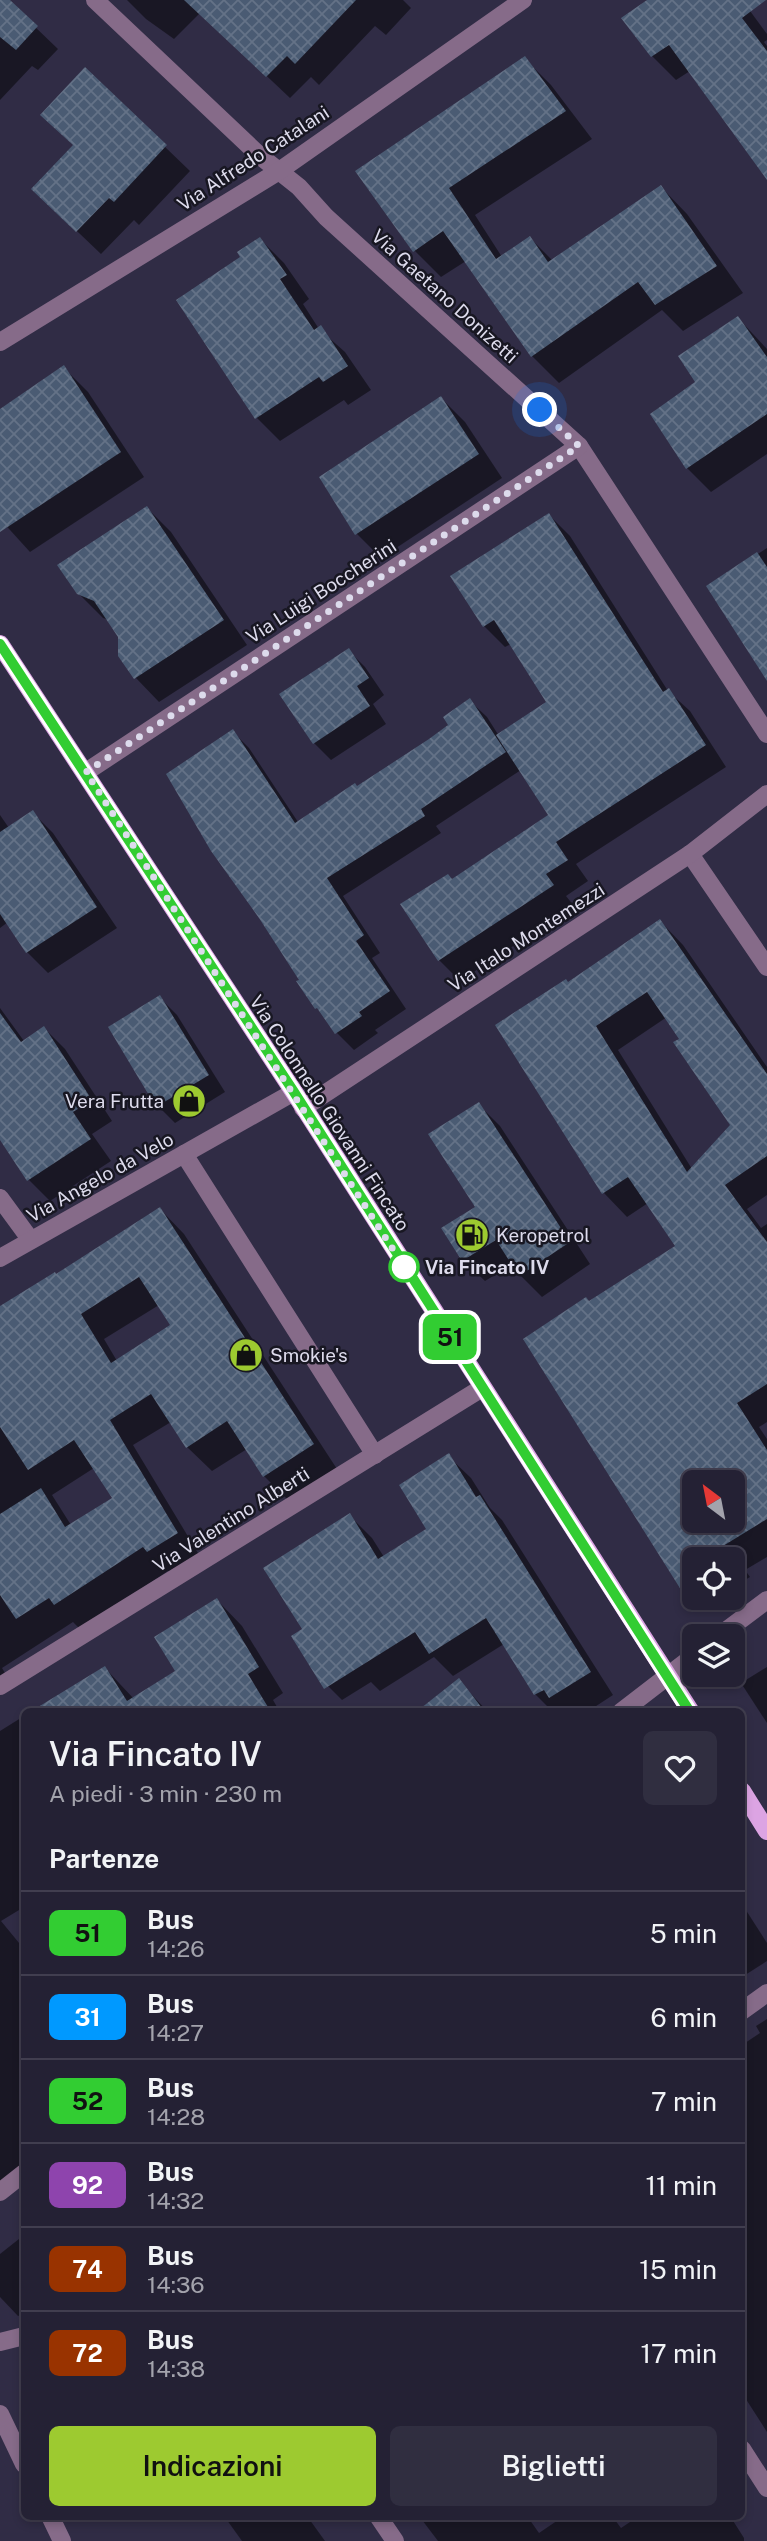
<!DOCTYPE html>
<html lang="it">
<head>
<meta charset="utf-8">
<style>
	:root { --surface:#242134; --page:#302e40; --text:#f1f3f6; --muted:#a3a3ac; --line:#413e4f; --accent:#9dca30 }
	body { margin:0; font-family:"Public Sans",sans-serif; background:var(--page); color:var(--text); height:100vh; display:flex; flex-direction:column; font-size:26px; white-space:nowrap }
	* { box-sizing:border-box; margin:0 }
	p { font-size:23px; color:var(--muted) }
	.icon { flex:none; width:38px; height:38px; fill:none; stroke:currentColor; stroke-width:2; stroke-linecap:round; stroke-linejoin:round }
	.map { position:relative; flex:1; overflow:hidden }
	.panel { position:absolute; left:21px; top:1708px; width:724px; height:812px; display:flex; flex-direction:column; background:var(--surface); border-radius:10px; box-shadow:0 4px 10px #0003,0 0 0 2px var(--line) }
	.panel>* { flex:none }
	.badge { padding:0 14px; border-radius:10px; font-size:24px; line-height:46px }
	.needle { width:46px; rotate:328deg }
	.controls { position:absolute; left:682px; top:1470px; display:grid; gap:14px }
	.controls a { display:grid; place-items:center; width:63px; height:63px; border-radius:10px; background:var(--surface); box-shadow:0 4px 10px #0003,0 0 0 2px var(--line); font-size:35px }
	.you { position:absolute; width:35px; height:35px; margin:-18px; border:5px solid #fff; border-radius:50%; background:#1a73e8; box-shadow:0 0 0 10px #1a73e833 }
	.map>.badge { position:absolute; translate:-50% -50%; box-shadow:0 0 0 4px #fff }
	h2 { padding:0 28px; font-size:26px; line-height:63px }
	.round { display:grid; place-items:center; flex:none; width:74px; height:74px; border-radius:10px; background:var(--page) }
	.summary { display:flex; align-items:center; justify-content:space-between; height:119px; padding:0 28px }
	h1 { font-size:33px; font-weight:600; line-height:52px }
	.primary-button { display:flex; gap:14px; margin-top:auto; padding:14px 28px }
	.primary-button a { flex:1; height:80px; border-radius:10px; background:var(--accent); color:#111; font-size:28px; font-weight:600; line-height:80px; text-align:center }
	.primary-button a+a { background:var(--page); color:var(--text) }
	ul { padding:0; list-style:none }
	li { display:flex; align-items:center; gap:21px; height:84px; padding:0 28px; border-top:2px solid var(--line) }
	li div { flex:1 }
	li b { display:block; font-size:26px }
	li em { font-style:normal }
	li .badge { min-width:77px; font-weight:700; text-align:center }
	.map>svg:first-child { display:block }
	.shadow { fill:#0007; fill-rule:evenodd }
	.building { fill:url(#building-cross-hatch); fill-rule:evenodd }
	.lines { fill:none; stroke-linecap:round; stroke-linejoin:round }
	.minor { stroke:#866b89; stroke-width:18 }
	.major { stroke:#dca4e3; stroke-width:18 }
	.line-casing { stroke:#fff; stroke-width:16 }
	.line { stroke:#32cd32; stroke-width:10 }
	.walk { stroke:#dddbec; stroke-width:7; stroke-dasharray:0 12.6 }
	.stop-dot { fill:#fff; stroke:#32cd32; stroke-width:3.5 }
	.labels { text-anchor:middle; stroke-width:5; stroke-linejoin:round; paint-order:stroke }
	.street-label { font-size:19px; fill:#dddbec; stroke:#181722 }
	.poi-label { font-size:19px; fill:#dddbec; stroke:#181722; text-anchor:start }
	.stop-label { font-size:19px; font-weight:bold; fill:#dddbec; stroke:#181722; text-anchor:start }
</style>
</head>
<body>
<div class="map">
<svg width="767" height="2541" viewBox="0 0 767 2541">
	<defs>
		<pattern id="building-cross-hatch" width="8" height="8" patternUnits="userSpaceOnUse" patternTransform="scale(1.75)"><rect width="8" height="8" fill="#4a5b73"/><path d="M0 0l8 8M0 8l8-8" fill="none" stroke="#647287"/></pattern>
	</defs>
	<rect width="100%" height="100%" fill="#302c45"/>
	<!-- shadow -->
	<g class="shadow">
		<path d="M0,0H7L58,49L38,70L32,66L0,100Z"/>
		<path d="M127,0H403L411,8L386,35L375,26L319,85L311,77L290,98L200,13L174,39L146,19Z"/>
		<path d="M650,0H742L767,34V40L764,42L767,46V177L690,71L676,80L652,56L624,18Z"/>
		<path d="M524,58L551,85L592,139L475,215L502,257L530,238L553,261L661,187L687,214L743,293L683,331L662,310L559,383L532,356L466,261L441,277L414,250L358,171Z"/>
		<path d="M85,70L190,171L139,225L134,220L101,254L58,213L74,146Z"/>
		<path d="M260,239L284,263L309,299L303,304L319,329L345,352L371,390L348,405L344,400L280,441L256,417L242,258Z"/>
		<path d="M738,318L767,349V454L711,492L687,468L698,383Z"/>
		<path d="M64,368L88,392L144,477L30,552L0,519V411Z"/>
		<path d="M441,398L465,422L502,478L381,558L357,534L322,477Z"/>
		<path d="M147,508L171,532L247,645L159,702L135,677L120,637L109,620L103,618L78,593Z"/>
		<path d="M549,515L570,536L668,691L690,711L726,767L576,864L588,881L566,896L574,906L460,981L439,960L452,880L550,815L521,770L436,826L441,833L343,896L380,953L372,958L406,1009L375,1030L378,1033L354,1050L337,1033L299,982L301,980L232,731L249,748L298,822L357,788L451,726L470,701L487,717L499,736L548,702L511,644L505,647L484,626Z"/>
		<path d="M767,548V677L708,586Z"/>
		<path d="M348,650L365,667L384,695L373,704L386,724L331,760L314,743Z"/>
		<path d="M32,812L53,833L117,928L48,973L27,952L8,922L0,928V815L9,828Z"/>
		<path d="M660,921L683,945L767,1067V1195L747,1209L761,1228L767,1224V1422L759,1427L767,1439V1557L745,1570L750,1577L733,1587V1559H695V1598H717L702,1607L679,1584L590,1303L677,1247L648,1203L627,1217L604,1193L498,1026L568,984ZM667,1017L732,1125L692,1169L618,1050ZM695,1482H733V1521H695Z"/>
		<path d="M160,998L177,1015L225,1092L175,1123L158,1106Z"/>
		<path d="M0,1008L24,1041L44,1028L65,1049L112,1121L92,1134L111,1161L50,1201L29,1180L0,1137Z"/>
		<path d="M478,1104L500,1126L590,1264L542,1297L520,1275L513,1264L485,1281L463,1260L477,1208Z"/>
		<path d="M160,1209L184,1234L337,1469L289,1501L264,1476L247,1449L212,1471L187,1447L171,1422L133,1445L201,1558L173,1576L168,1571L80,1629L73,1622L2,1668L5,1673L0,1677V1307L57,1276ZM159,1305L172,1325L117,1361L104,1339ZM94,1468L114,1498L71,1525L52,1495Z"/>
		<path d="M448,1456L471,1478L490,1508L502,1520L613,1695L587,1712H553L535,1694L504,1644L453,1676L434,1657L380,1691L371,1682L342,1700L319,1677L304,1629L349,1515L372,1538L384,1557L429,1530Z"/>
		<path d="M217,1600L242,1626L283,1693L273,1700L280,1712H33L105,1668L134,1699L178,1672Z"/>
		<path d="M767,1667V1723L741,1683Z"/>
		<path d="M459,1681L488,1712H419Z"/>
		<path d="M24,1716V1907L1,1921L24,1949V2167L0,2186V1731Z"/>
		<path d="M742,1904L767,1943V1961L742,1977Z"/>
		<path d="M767,2019V2432L742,2393V2045L760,2033L756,2026Z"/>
		<path d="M24,2235V2314L18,2316L0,2297V2254Z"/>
		<path d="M224,2516H307L325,2541H242Z"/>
		<path d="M419,2516H527L539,2533L564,2516H612L621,2528L639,2516H730L744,2538V2541H438Z"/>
	</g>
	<!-- building -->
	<g class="building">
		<path d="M0,0H10L38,26L16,50L0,37Z"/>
		<path d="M184,0H356L295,64L287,56L266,77Z"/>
		<path d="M647,0H766L742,18L767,51V180L669,45L651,57L621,18Z"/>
		<path d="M525,56L566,111L449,188L496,259L530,236L548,262L661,185L717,266L655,305L638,282L531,357L443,231L413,252L355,171Z"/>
		<path d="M85,67L167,145L114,202L109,198L76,232L31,189L73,145L40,115Z"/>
		<path d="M260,237L287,275L280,279L314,330L321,325L348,366L323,382L319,377L255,419L176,300L240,257L237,252Z"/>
		<path d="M738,316L767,357V414L686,469L650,414L695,382L678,356Z"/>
		<path d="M64,365L121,452L0,532V409Z"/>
		<path d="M441,396L479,454L355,535L319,477Z"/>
		<path d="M147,506L224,620L134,679L118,656V637L94,601L77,594L57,565Z"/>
		<path d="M549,513L663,692L669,688L706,745L556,842L568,860L546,874L554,885L438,961L400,904L448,874L452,879L548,815L496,735L546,702L494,620L483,627L450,576Z"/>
		<path d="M757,552L767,567V681L706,586Z"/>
		<path d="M349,648L369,678L357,686L370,706L313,744L279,694Z"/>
		<path d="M470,698L506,752L421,809L425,816L327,878L364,935L356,941L390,991L359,1012L362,1016L335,1034L317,1008L315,1009L296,981L299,980L259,918L211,851L166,774L233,729L295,823L355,783L357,786L429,739L448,725L443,717Z"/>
		<path d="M33,810L97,907L26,953L0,914V832Z"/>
		<path d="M660,919L767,1074V1156L725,1185L767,1242V1384L737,1403L767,1450V1519L723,1546L731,1559H695V1612L523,1339L586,1297L589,1301L675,1246L628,1177L602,1194L495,1025L566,979L568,982ZM647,992L679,1039L673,1042L730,1125L687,1172L596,1026ZM695,1482H733V1521H695Z"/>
		<path d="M160,995L209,1075L156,1107L108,1027Z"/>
		<path d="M0,1013L21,1042L44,1026L92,1100L73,1112L91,1139L27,1181L0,1140Z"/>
		<path d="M479,1102L570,1242L519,1276L496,1240L462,1261L441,1228L475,1207L428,1134Z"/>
		<path d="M160,1207L314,1444L263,1477L227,1421L186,1448L151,1394L110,1420L178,1533L147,1552L143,1547L54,1605L49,1598L16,1619L0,1595V1514L41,1488L65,1527L112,1498L74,1440L28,1470L0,1427V1306L55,1272L56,1274ZM139,1277L170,1325L111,1363L81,1314Z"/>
		<path d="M449,1453L476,1497L480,1495L591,1672L549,1698L544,1690L534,1695L486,1618L429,1654L415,1632L324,1689L291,1636L302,1629L263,1568L350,1513L378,1559L426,1529L399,1485Z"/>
		<path d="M217,1598L259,1667L248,1674L271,1712H30L105,1666L127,1701L175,1671L154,1637Z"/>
		<path d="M459,1678L485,1712H416Z"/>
	</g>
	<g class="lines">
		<!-- minor -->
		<g class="minor">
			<path d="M95,0L260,156L299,187L326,217L579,446L767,734"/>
			<path d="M0,342L279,171L523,0"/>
			<path d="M86,772L579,446"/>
			<path d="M690,854L767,967"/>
			<path d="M303,1108L690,854L767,794"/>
			<path d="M184,1154L375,1455"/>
			<path d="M0,1198L30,1239"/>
			<path d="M0,1258L294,1092"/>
			<path d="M719,1636L767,1600"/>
			<path d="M0,1686L482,1388"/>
			<path d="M621,1712L695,1655"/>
			<path d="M742,2011L767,1993"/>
			<path d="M0,2192L24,2173"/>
			<path d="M0,2342L24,2336"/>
			<path d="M0,2414L24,2464"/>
			<path d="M742,2449L767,2488"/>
			<path d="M50,2516L62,2541"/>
			<path d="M378,2516L395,2541"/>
		</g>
		<!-- major -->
		<g class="major">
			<path d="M0,644L294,1092L691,1712"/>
			<path d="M742,1791L767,1831"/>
		</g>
	</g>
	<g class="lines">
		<!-- line casing -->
		<g class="line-casing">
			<path id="line" d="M0,644L294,1092L690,1712"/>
		</g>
		<!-- line -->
		<use href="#line" class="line"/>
		<!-- walk -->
		<path class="walk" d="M404,1267L405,1268L86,772L579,446L540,410"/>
	</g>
	<!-- icons -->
	<defs>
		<g id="shop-disc" transform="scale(1.75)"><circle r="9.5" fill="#9dca30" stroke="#181722"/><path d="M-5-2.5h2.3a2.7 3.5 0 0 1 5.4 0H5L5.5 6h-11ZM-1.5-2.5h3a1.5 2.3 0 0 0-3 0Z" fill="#111"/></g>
		<g id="fuel-disc" transform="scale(1.75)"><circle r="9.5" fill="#9dca30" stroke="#181722"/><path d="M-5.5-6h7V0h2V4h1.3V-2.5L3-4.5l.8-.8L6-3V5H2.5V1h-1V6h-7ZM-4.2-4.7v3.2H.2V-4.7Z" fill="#111"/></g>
	</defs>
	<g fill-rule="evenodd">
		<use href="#shop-disc" x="189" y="1101"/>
		<use href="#fuel-disc" x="472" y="1235"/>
		<use href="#shop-disc" x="246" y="1355"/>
	</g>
	<!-- markers -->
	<circle class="stop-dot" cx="404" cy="1267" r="14"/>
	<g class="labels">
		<!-- street labels -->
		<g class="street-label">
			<text transform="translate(253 158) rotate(-33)" y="7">Via Alfredo Catalani</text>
			<text transform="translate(445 296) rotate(42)" y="7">Via Gaetano Donizetti</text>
			<text transform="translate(321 591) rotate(-33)" y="7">Via Luigi Boccherini</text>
			<text transform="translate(526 937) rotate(-33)" y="7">Via Italo Montemezzi</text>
			<text transform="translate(330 1113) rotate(57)" y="7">Via Colonnello Giovanni Fincato</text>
			<text transform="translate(100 1177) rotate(-29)" y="7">Via Angelo da Velo</text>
			<text transform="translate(231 1519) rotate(-32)" y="7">Via Valentino Alberti</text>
		</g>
		<!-- poi labels -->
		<g class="poi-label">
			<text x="164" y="1108" text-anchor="end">Vera Frutta</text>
			<text x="496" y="1242">Keropetrol</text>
			<text x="270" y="1362">Smokie's</text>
		</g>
		<!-- stop labels -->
		<g class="stop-label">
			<text x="425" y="1274">Via Fincato IV</text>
		</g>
	</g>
</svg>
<div class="controls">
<a><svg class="needle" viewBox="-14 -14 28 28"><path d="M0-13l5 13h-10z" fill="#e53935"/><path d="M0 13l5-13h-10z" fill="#a3a3ac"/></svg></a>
<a><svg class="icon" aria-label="locate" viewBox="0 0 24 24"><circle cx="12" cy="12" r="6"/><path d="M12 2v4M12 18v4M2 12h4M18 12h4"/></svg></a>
<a><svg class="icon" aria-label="layers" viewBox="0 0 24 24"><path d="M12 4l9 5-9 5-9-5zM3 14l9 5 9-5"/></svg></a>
</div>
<div class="you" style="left:540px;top:410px"></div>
<b class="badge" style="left:450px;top:1337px;background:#32cd32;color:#111">51</b>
<section class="panel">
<div class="summary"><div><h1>Via Fincato IV</h1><p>A piedi · 3 min · 230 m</p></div><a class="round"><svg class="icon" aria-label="heart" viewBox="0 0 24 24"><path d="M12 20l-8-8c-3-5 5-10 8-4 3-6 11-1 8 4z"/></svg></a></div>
<h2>Partenze</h2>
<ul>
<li><span class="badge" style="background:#32cd32;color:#111">51</span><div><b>Bus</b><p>14:26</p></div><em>5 min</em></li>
<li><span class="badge" style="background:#09f;color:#fff">31</span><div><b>Bus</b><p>14:27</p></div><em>6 min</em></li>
<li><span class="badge" style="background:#32cd32;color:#111">52</span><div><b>Bus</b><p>14:28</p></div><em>7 min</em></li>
<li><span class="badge" style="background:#8e44ad;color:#fff">92</span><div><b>Bus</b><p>14:32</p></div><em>11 min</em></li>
<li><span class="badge" style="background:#930;color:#fff">74</span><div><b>Bus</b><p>14:36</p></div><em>15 min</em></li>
<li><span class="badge" style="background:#930;color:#fff">72</span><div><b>Bus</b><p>14:38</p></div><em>17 min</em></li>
</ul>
<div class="primary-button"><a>Indicazioni</a><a>Biglietti</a></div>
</section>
</div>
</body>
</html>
